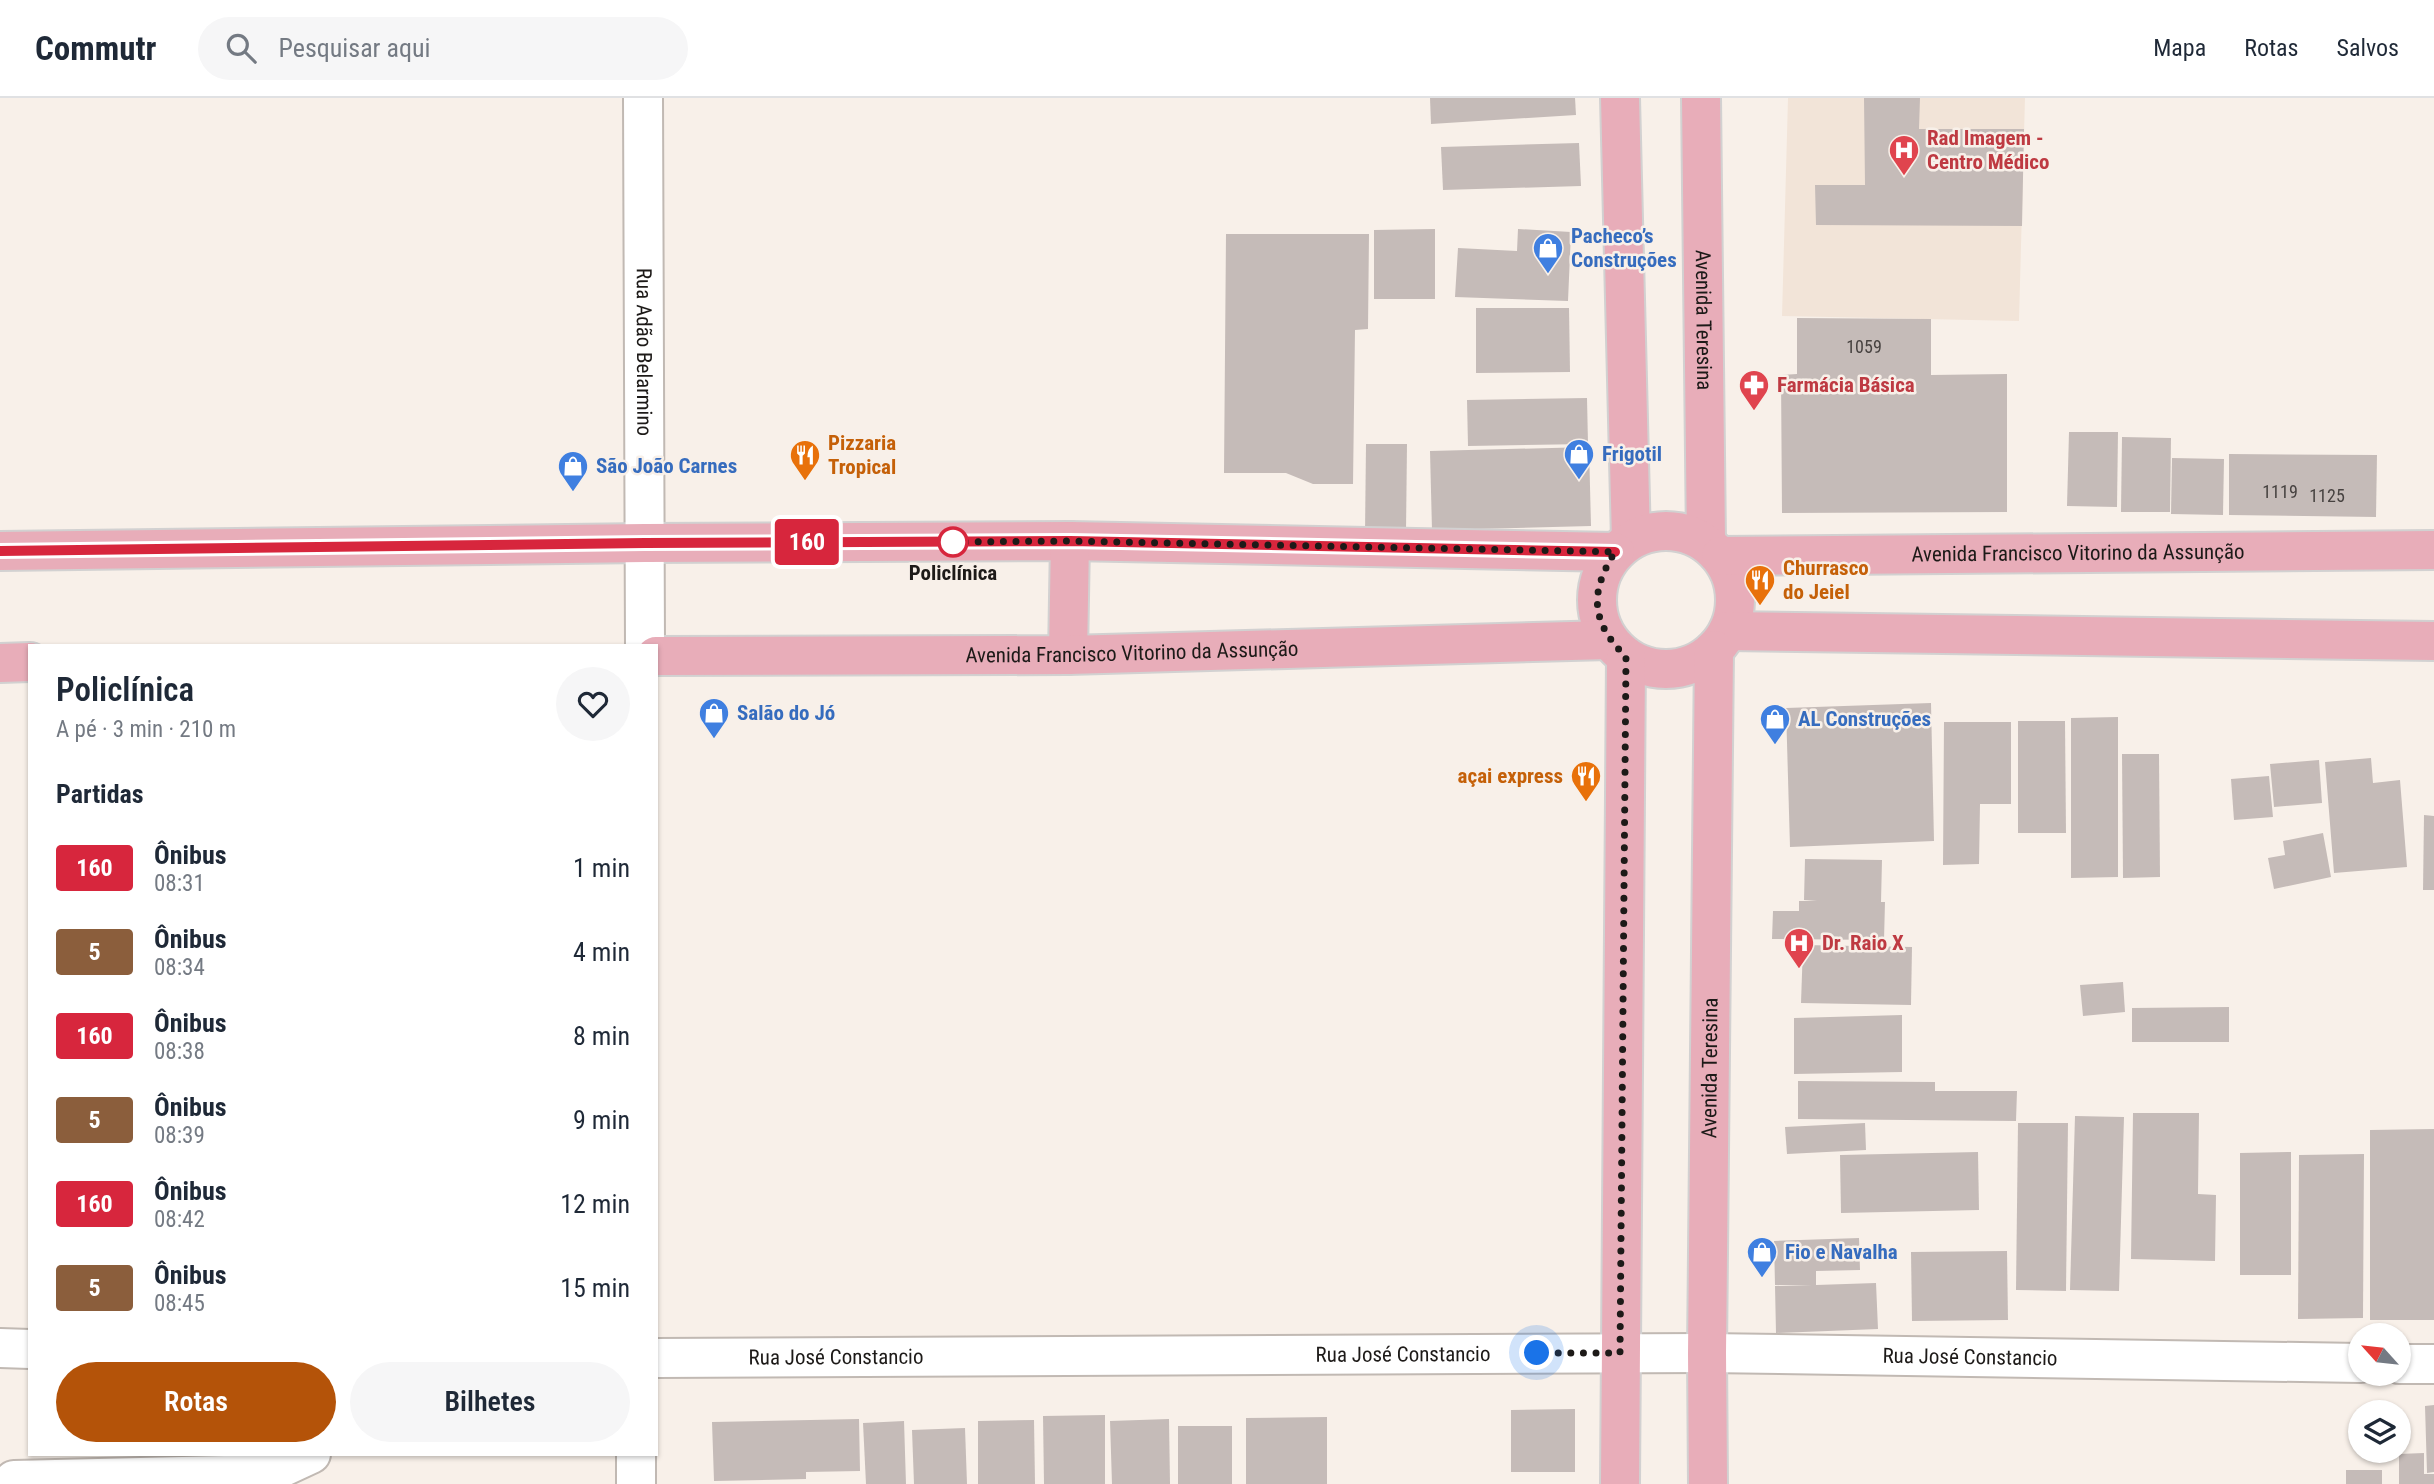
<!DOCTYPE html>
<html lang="pt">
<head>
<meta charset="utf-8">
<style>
	:root { --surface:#fff; --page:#f6f6f7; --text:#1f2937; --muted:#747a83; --line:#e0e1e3; --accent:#b45309 }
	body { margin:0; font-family:"Roboto Condensed",sans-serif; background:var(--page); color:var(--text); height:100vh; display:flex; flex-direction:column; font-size:26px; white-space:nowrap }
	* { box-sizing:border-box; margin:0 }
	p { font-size:23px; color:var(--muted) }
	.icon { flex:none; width:38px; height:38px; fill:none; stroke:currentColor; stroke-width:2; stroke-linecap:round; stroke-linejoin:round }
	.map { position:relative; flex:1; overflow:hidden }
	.drawer { position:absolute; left:28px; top:546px; width:630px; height:812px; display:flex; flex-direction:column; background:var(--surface); border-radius:0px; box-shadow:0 2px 5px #0004 }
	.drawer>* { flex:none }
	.badge { padding:0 14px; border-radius:5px; font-size:24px; line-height:46px }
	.needle { width:46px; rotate:297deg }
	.buttons { position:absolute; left:2348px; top:1225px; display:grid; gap:14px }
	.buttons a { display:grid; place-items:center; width:63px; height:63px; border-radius:50%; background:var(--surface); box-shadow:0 2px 5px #0004; font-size:35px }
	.you { position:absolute; width:35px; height:35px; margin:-18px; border:5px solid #fff; border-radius:50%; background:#1a73e8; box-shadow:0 0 0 10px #1a73e833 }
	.map>.badge { position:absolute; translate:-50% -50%; box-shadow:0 0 0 4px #fff }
	h2 { padding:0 28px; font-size:26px; line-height:63px }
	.round { display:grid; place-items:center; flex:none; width:74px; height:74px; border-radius:37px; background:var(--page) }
	.summary { display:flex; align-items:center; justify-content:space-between; height:119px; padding:0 28px }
	h1 { font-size:33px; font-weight:600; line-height:52px }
	.primary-button { display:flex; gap:14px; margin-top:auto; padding:14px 28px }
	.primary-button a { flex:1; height:80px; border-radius:42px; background:var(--accent); color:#fff; font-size:28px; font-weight:600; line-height:80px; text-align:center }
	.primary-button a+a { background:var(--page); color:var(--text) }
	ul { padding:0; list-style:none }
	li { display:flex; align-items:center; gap:21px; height:84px; padding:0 28px }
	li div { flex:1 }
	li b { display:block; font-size:26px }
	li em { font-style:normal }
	li .badge { min-width:77px; font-weight:700; text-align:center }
	header { display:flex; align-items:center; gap:42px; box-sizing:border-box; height:98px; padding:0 35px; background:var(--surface); border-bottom:2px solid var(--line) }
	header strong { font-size:33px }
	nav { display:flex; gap:38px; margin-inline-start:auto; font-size:24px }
	.search { width:490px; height:63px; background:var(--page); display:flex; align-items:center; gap:18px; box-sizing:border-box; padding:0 24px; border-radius:38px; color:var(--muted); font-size:26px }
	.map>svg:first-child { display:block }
	.built { fill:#f2e4d8 }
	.building { fill:#c5bbb8 }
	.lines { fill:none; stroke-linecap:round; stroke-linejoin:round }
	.minor-casing { stroke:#c1b9b3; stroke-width:42 }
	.major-casing { stroke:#d2d1d1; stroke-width:42 }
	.minor { stroke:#fff; stroke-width:38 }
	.major { stroke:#e8adb9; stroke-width:38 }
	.line-casing { stroke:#fff; stroke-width:16 }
	.line { stroke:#d7263d; stroke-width:10 }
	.walk { stroke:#1d1a18; stroke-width:7; stroke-dasharray:0 12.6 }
	.stop-dot { fill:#fff; stroke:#d7263d; stroke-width:3.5 }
	.labels { text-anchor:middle; stroke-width:5; stroke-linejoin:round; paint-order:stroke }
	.number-label { font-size:18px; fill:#474240 }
	.health-label { font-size:21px; font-weight:bold; fill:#be3a42; stroke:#f8f0e9; text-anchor:start }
	.shop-label { font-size:21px; font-weight:bold; fill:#366cbe; stroke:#f8f0e9; text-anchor:start }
	.street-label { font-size:21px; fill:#1d1a18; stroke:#f8f0e9 }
	.food-label { font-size:21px; font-weight:bold; fill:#c56008; stroke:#f8f0e9; text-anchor:start }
	.stop-label { font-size:21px; font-weight:bold; fill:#1d1a18; stroke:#f8f0e9 }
</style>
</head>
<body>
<header>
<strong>Commutr</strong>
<div class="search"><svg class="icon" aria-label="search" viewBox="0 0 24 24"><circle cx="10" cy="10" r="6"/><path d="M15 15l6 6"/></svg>Pesquisar aqui</div>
<nav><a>Mapa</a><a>Rotas</a><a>Salvos</a></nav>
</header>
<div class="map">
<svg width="2434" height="1386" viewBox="0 0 2434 1386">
	<rect width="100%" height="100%" fill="#f8f0e9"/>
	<!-- built -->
	<path class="built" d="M1788,0H2025L2019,223L1782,218Z"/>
	<!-- building -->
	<g class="building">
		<path d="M1430,0H1575L1576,17L1431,26Z"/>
		<path d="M1864,0H1920L1919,31H2024L2022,128L1816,127L1815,87H1865Z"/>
		<path d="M1579,45L1581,88L1443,92L1441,49Z"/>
		<path d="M1435,131V201H1374V132Z"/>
		<path d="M1518,131L1571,134L1568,203L1455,199L1458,150L1517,153Z"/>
		<path d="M1226,136H1369L1368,231L1355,232L1353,386H1313L1286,375H1224Z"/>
		<path d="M1476,210H1569L1570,274L1476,275Z"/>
		<path d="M1797,220L1931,221V277L2007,276V414L1782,415L1781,277L1797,276Z"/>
		<path d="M1587,300L1588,346L1468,348L1467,302Z"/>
		<path d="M2069,334H2118L2117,409L2067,408Z"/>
		<path d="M2122,339L2171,340L2170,414H2121Z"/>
		<path d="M1366,346H1407L1406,434L1365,435Z"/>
		<path d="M1589,349L1591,428L1432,432L1430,353Z"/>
		<path d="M2229,356L2377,357L2376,419L2229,417Z"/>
		<path d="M2172,360L2224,361L2223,417L2171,416Z"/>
		<path d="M1931,605L1934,743L1790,749L1786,610Z"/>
		<path d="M2118,619V779L2071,780V620Z"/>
		<path d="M2018,623H2065L2066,735H2018Z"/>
		<path d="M1944,624H2011V706H1980L1979,766L1943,767Z"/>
		<path d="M2122,656H2159L2160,779L2123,780Z"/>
		<path d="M2371,660L2373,685L2400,682L2407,769L2334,775L2325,664Z"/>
		<path d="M2319,662L2322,705L2274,709L2270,666Z"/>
		<path d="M2269,678L2273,719L2234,722L2231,681Z"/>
		<path d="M2424,717L2434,718V792H2423Z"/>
		<path d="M2323,735L2331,779L2274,791L2268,760L2285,757L2283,743Z"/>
		<path d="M1805,761L1882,762L1881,804H1885L1884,842L1772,841L1773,813H1799V803H1817L1804,802Z"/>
		<path d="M1803,847L1912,849L1911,907L1801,905Z"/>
		<path d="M2123,884L2125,914L2083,918L2080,887Z"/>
		<path d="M2229,909V944H2132V910Z"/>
		<path d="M1902,917V974L1794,976V920Z"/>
		<path d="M1798,983L1935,984V993H2017L2016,1023L1798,1021Z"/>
		<path d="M2133,1015H2199L2198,1096L2216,1097L2215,1163L2131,1161Z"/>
		<path d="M2075,1018L2124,1019L2119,1193L2070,1192Z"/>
		<path d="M1865,1025L1866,1052L1787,1056L1785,1029Z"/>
		<path d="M2018,1025H2068L2066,1193L2016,1192Z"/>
		<path d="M2434,1031V1222H2370V1032Z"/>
		<path d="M1978,1054L1979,1112L1841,1115L1840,1057Z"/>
		<path d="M2291,1054V1177H2240V1055Z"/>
		<path d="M2364,1056L2363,1220L2298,1221L2299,1057Z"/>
		<path d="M1859,1140L1860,1172L1816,1173V1187L1876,1185L1878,1231L1776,1235L1775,1188L1812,1187H1775L1774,1143Z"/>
		<path d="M2007,1153L2008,1222L1912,1223L1911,1154Z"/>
		<path d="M2434,1307V1374L2427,1375L2425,1308Z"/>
		<path d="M1575,1311V1374H1511V1312Z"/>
		<path d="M1105,1317V1386H1044L1043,1318Z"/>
		<path d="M1327,1319V1386H1246V1320Z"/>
		<path d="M859,1321L860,1373L806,1374V1381L714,1383L712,1324Z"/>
		<path d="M1169,1321L1170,1386H1112L1110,1323Z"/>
		<path d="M1034,1322L1035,1386H978V1323Z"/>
		<path d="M904,1323L906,1386H866L863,1325Z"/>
		<rect x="1178" y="1328" width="54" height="58"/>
		<path d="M965,1330L967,1386H914L912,1332Z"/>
		<path d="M2424,1355V1376H2434V1386H2399V1356Z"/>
		<rect x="2346" y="1372" width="36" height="14"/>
	</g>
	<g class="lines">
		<!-- minor casing -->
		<g class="minor-casing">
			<g id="minor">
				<path id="s1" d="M643,0L645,548"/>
				<path d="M0,1250L30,1251"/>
				<path id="s2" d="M656,1260L1707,1255L2361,1265"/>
				<path d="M2399,1266H2434"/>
				<path d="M636,1356V1386"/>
				<path d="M10,1386L14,1382L268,1376L311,1356"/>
			</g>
		</g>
		<!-- major casing -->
		<g class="major-casing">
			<g id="major">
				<path d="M1620,0L1631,442"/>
				<path id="s3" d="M1701,0L1706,445"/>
				<circle cx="1666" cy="502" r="69"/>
				<path d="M0,453L645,445L1070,443L1615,454"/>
				<path id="s4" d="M1721,458L2434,452"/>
				<path d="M1728,533L2434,543"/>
				<path d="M1068,557L1070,443"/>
				<path id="s5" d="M656,558L1068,557L1609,542"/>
				<path d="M0,565L30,564"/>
				<path d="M1620,1386L1626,559"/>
				<path id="s6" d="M1708,1386L1707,1255L1714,552"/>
			</g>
		</g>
		<!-- minor -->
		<use href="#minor" class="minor"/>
		<!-- major -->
		<use href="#major" class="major"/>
	</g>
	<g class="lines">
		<!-- line casing -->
		<g class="line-casing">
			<path id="line" d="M0,453L645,445L1070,443L1615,454"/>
		</g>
		<!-- line -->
		<use href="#line" class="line"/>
		<!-- walk -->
		<path class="walk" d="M953,444L1070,443L1615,454C1589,495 1591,524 1626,559L1620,1255H1537"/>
	</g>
	<!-- icons -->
	<defs>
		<g id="hospital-pin" transform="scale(1.575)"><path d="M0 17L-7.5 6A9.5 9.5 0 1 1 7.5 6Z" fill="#e0444e" stroke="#f8f0e9"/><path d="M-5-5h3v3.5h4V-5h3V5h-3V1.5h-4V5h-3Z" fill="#fff"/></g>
		<g id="shop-pin" transform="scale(1.575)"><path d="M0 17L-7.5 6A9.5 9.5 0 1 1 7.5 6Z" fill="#3f7fe0" stroke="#f8f0e9"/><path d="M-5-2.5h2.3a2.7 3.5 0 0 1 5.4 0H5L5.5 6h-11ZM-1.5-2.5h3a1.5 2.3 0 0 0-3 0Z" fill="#fff"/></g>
		<g id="pharmacy-pin" transform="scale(1.575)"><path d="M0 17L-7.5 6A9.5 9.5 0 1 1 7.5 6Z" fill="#e0444e" stroke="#f8f0e9"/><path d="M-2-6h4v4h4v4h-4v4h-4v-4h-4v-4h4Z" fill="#fff"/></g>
		<g id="restaurant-pin" transform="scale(1.575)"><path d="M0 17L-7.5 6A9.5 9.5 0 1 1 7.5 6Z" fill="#e8710a" stroke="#f8f0e9"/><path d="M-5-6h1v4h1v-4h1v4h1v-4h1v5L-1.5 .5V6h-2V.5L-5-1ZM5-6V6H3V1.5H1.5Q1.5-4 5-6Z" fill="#fff"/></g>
	</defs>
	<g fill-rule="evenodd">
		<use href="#hospital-pin" x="1904" y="52"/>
		<use href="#shop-pin" x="1548" y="150"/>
		<use href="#pharmacy-pin" x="1754" y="287"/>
		<use href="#shop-pin" x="1579" y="356"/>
		<use href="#restaurant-pin" x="805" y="357"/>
		<use href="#shop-pin" x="573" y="368"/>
		<use href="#restaurant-pin" x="1760" y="482"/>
		<use href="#shop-pin" x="714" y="615"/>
		<use href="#shop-pin" x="1775" y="621"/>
		<use href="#restaurant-pin" x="1586" y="678"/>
		<use href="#hospital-pin" x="1799" y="845"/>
		<use href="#shop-pin" x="1762" y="1154"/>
	</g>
	<!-- markers -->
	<circle class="stop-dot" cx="953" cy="444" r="14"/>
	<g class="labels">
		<!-- number labels -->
		<g class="number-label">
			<text x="1864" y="255">1059</text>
			<text x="2280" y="400">1119</text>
			<text x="2327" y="404">1125</text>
		</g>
		<!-- health labels -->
		<g class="health-label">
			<text x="1927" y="47">Rad Imagem -<tspan x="1927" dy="24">Centro Médico</tspan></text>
			<text x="1777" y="294">Farmácia Básica</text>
			<text x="1822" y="852">Dr. Raio X</text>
		</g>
		<!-- shop labels -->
		<g class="shop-label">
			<text x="1571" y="145">Pacheco’s<tspan x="1571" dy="24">Construções</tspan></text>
			<text x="1602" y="363">Frigotil</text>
			<text x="596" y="375">São João Carnes</text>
			<text x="737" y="622">Salão do Jó</text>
			<text x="1798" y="628">AL Construções</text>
			<text x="1785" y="1161">Fio e Navalha</text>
		</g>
		<!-- street labels -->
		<g class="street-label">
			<text dy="7" stroke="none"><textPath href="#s3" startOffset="222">Avenida Teresina</textPath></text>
			<text dy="7" stroke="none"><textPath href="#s1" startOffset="254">Rua Adão Belarmino</textPath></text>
			<text dy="7" stroke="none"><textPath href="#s4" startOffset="357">Avenida Francisco Vitorino da Assunção</textPath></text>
			<text dy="7" stroke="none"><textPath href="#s5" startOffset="476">Avenida Francisco Vitorino da Assunção</textPath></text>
			<text dy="7" stroke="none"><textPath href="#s6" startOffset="416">Avenida Teresina</textPath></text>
			<text dy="7" stroke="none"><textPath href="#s2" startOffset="747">Rua José Constancio</textPath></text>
			<text dy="7" stroke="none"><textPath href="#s2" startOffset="180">Rua José Constancio</textPath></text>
			<text dy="7" stroke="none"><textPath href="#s2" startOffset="1314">Rua José Constancio</textPath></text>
		</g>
		<!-- food labels -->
		<g class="food-label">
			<text x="828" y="352">Pizzaria<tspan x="828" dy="24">Tropical</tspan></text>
			<text x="1783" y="477">Churrasco<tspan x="1783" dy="24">do Jeiel</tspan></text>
			<text x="1563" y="685" text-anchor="end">açai express</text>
		</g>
		<!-- stop labels -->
		<g class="stop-label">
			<text x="953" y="482">Policlínica</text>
		</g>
	</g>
</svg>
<div class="buttons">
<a><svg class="needle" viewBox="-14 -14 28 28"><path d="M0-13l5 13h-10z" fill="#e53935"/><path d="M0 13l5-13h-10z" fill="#747a83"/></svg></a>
<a><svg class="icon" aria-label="layers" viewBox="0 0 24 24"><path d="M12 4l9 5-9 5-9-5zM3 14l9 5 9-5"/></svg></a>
</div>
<div class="you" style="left:1537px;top:1255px"></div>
<b class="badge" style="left:807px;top:444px;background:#d7263d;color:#fff">160</b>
<section class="drawer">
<div class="summary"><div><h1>Policlínica</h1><p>A pé · 3 min · 210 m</p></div><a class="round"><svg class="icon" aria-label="heart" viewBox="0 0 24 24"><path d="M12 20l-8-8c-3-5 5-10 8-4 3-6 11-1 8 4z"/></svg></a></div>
<h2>Partidas</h2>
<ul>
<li><span class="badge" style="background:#d7263d;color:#fff">160</span><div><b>Ônibus</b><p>08:31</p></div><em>1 min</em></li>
<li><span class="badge" style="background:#8b5e3c;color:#fff">5</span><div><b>Ônibus</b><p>08:34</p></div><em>4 min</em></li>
<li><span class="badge" style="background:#d7263d;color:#fff">160</span><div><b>Ônibus</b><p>08:38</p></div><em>8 min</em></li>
<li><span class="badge" style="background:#8b5e3c;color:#fff">5</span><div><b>Ônibus</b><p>08:39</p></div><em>9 min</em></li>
<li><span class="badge" style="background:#d7263d;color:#fff">160</span><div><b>Ônibus</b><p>08:42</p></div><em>12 min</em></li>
<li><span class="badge" style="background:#8b5e3c;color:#fff">5</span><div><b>Ônibus</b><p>08:45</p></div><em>15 min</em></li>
</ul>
<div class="primary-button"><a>Rotas</a><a>Bilhetes</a></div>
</section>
</div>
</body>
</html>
